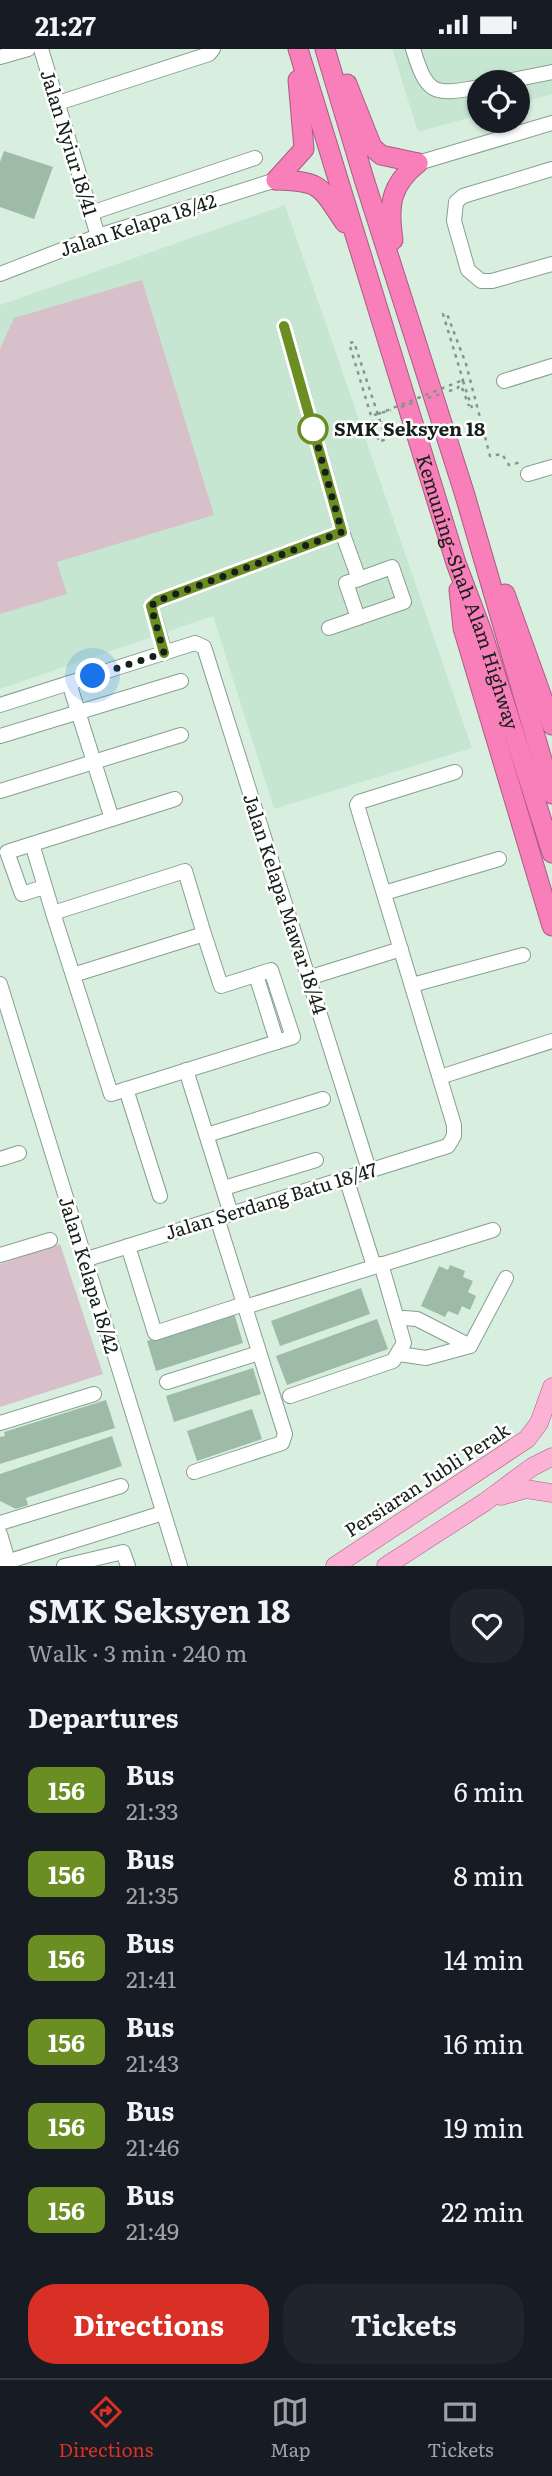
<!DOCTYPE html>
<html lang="en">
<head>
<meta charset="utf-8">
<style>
	:root { --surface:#171b24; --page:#20242c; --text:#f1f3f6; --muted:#9ea1a6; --line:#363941; --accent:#d93025 }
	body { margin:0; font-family:Literata,serif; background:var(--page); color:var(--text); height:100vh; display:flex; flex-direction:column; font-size:26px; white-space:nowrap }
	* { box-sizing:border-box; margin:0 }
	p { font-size:23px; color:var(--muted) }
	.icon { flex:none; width:38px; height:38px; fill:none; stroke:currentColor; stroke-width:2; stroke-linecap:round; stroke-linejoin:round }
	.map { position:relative; height:1517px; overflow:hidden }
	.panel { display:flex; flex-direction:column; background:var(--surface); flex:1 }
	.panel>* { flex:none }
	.badge { padding:0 14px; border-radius:10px; font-size:24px; line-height:46px }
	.tools { position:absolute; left:467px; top:21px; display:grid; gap:14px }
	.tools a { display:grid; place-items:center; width:63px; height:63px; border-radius:50%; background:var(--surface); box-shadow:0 2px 5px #0004; font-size:35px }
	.you { position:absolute; width:35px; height:35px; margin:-18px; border:5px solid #fff; border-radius:50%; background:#1a73e8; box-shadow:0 0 0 10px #1a73e833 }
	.map>.badge { position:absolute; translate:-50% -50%; box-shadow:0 0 0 4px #fff }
	h2 { padding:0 28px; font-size:26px; line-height:63px }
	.round { display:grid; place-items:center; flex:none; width:74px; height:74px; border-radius:28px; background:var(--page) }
	.headline { display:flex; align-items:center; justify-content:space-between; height:119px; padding:0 28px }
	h1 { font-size:33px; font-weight:700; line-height:52px }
	.button { display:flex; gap:14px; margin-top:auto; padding:14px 28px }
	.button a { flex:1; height:80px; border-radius:28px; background:var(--accent); color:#fff; font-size:28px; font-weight:700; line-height:80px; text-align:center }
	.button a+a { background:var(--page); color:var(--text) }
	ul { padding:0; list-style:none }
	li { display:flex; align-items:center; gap:21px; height:84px; padding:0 28px }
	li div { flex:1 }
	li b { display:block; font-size:26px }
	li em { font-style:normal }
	li .badge { min-width:77px; font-weight:700; text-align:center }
	.status { display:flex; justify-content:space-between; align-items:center; height:49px; padding:0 35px; background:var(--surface); direction:ltr }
	.status svg { height:19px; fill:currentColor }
	.tabs { display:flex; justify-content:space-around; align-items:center; height:98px; border-top:2px solid var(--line); background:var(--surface); font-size:19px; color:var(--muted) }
	.tabs a { display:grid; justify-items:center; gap:4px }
	.tabs .on { color:var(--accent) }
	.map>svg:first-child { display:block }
	.built { fill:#c7e6d1 }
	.green { fill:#d8c0ca }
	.building { fill:#9dbba7 }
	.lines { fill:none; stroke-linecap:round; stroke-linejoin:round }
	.minor-casing { stroke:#889e8f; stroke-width:16 }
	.major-casing { stroke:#a95d81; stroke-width:19 }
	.highway-casing { stroke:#a95d81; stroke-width:21 }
	.path { stroke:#85968b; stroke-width:2.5; stroke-dasharray:3.5 5; stroke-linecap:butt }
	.minor { stroke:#fff; stroke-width:14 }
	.major { stroke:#fbb2d5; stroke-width:18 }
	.highway { stroke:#f87fb9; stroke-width:19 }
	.path-bridge { stroke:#85968b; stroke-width:2.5; stroke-dasharray:3.5 5; stroke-linecap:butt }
	.line-casing { stroke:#fff; stroke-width:16 }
	.line { stroke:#6b8e23; stroke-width:10 }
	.walk { stroke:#161f19; stroke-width:7; stroke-dasharray:0 12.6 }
	.stop-dot { fill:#fff; stroke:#6b8e23; stroke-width:3.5 }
	.labels { text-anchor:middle; stroke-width:5; stroke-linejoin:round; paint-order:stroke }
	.street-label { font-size:19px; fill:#161f19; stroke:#fff }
	.stop-label { font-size:19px; font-weight:bold; fill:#161f19; stroke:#fff; text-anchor:start }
</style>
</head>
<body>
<div class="status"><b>21:27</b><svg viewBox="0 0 49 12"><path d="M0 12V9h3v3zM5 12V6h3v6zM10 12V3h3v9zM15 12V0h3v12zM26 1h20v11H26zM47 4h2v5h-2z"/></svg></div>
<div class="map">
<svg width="552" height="1517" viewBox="0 0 552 1517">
	<rect width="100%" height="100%" fill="#d8efe0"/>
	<!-- built -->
	<g class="built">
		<path d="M392,0H552V45L518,55V33H480L479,66L418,83Z"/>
		<path d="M285,156L472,699L274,760L213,567L0,640V256Z"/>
	</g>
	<!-- green -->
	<g class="green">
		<path d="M142,231L214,466L57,513L67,545L0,565V300L14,269Z"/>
		<path d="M60,1195L103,1325L0,1358V1215Z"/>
	</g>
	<!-- building -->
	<g class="building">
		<path d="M4,102L53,118L34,170L0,158V113Z"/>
		<path d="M450,1216L465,1222L463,1228L473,1232L468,1243L476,1247L470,1261L462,1257L458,1266L448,1262L445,1268L421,1257L439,1217L448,1221Z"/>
		<path d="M361,1239L370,1265L280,1297L271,1272Z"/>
		<path d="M234,1264L243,1294L156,1322L147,1292Z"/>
		<path d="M377,1270L388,1300L287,1336L276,1307Z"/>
		<path d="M253,1319L261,1345L174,1373L166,1347Z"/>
		<path d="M106,1351L115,1379L0,1415V1388L5,1387L4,1383Z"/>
		<path d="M252,1360L262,1390L197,1412L187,1382Z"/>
		<path d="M112,1387L122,1417L26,1449L28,1456L16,1460L0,1452V1425Z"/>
	</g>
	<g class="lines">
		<!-- minor casing -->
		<g class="minor-casing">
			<g id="minor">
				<path d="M41,0L98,187"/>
				<path d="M413,0C427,45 432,47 480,38"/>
				<path d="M0,8L28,0"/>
				<path d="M502,33L552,23"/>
				<path d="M58,54L209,5L213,0"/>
				<path d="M418,114L552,74"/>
				<path d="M552,120L463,147L456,153L454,172L468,221L481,232H492L552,215"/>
				<path d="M91,164L255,109"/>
				<path d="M0,225L98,187L276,131"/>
				<path d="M284,277L342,483L359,530L346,534L358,569"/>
				<path d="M504,332L552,317"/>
				<path d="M528,425L552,418"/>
				<path d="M329,579L404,553L392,518L359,530"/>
				<path d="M165,604L151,557L157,552L342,483"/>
				<path d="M69,634L112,770"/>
				<path d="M0,656L195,594L204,598L369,1121"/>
				<path d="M0,687L181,632"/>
				<path d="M0,742L181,686"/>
				<path d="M32,795L53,864"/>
				<path d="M44,838L22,845L7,803L175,750"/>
				<path d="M384,844L499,810"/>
				<path d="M73,926L204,885L221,937L271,921L293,988L111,1045L53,864L185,822L204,885"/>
				<path d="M256,926L277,993"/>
				<path d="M308,929L401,900"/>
				<path d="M0,935L180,1517"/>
				<path d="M412,936L523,906"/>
				<path d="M186,1021L231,1165"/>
				<path d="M440,1028L552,992"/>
				<path d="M126,1040L160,1147"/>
				<path d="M207,1086L323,1050"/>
				<path d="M0,1110L19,1104"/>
				<path d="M346,1129L374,1217"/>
				<path d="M224,1139L316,1111"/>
				<path d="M128,1197L155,1284L244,1255"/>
				<path d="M0,1206L50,1191"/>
				<path d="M84,1211L448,1097L454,1087V1076L357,756L359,753L455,723"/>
				<path d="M245,1258L493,1181"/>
				<path d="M404,1269L417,1270L470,1297L506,1229"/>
				<path d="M399,1305L426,1309L470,1297"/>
				<path d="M167,1333L259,1304"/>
				<path d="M290,1347L393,1312L404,1294L381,1215"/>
				<path d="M0,1374L94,1345"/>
				<path d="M194,1423L282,1394L285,1385L217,1169"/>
				<path d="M0,1474L121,1437"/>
				<path d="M0,1485L8,1512"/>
				<path d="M0,1515L163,1464"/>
				<path d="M64,1517L123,1503L128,1517"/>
			</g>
		</g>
		<!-- major casing -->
		<g class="major-casing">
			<g id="major">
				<path d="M501,1447L526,1440L552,1444"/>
				<path d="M335,1517L527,1390L539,1374L552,1338"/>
				<path d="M386,1517L485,1453L532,1418L552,1408"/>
			</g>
		</g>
		<!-- highway casing -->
		<g class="highway-casing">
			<g id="highway">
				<path id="s1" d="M298,0L456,514L482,583L552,804"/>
				<path d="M325,0L364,130L464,443L552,745"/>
				<path d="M347,35L372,98L381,106L418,114"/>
				<path d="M276,131L304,100L298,31"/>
				<path d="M276,131C323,132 320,138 345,174"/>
				<path d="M393,191C388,157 390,136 418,114"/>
				<path d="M459,541L463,579L552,877"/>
				<path d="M505,545L552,676"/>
			</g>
		</g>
		<!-- path -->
		<g class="path">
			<path d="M463,332L472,359"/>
			<path d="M462,339L469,357"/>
			<path d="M449,342L457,340L463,331L443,265H447L466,315L490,407L502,405L509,416L522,413"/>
			<path d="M374,366L391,361"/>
			<path d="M383,374L386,390L354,293L349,294L379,393L386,390"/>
		</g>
		<!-- minor -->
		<use href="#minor" class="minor"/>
		<!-- major -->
		<use href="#major" class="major"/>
		<!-- highway -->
		<use href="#highway" class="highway"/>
		<!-- path-bridge -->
		<g class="path-bridge">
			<path d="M428,349L444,344"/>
			<path d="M401,358L415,353"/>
			<path d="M378,365L463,331"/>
		</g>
	</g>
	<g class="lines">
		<!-- line casing -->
		<g class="line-casing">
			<path id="line" d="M164,604L151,557L157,552L342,483L284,277"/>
		</g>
		<!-- line -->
		<use href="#line" class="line"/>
		<!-- walk -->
		<path class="walk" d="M93,627L164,604L151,557L157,552L342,483L313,380"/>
	</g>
	<!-- markers -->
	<circle class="stop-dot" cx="313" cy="380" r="14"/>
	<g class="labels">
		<!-- street labels -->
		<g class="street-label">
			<text transform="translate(69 94) rotate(73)" y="7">Jalan Nyiur 18/41</text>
			<text transform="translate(138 176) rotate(-18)" y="7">Jalan Kelapa 18/42</text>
			<text dy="7" stroke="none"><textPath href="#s1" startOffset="569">Kemuning–Shah Alam Highway</textPath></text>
			<text transform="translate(285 855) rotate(72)" y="7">Jalan Kelapa Mawar 18/44</text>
			<text transform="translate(271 1152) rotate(-17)" y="7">Jalan Serdang Batu 18/47</text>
			<text transform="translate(89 1226) rotate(73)" y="7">Jalan Kelapa 18/42</text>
			<text transform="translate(427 1431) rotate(-33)" y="7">Persiaran Jubli Perak</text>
		</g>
		<!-- stop labels -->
		<g class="stop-label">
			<text x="334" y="387">SMK Seksyen 18</text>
		</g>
	</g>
</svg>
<div class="tools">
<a><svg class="icon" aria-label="locate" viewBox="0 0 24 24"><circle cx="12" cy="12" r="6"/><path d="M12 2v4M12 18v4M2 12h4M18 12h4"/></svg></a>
</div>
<div class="you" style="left:93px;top:627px"></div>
</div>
<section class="panel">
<div class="headline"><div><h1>SMK Seksyen 18</h1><p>Walk · 3 min · 240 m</p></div><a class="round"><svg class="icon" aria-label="heart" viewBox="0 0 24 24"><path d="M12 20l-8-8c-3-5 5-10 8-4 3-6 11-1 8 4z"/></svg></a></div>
<h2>Departures</h2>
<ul>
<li><span class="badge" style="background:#6b8e23;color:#fff">156</span><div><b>Bus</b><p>21:33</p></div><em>6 min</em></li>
<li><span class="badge" style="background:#6b8e23;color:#fff">156</span><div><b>Bus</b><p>21:35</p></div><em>8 min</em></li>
<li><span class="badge" style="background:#6b8e23;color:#fff">156</span><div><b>Bus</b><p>21:41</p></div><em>14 min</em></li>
<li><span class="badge" style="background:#6b8e23;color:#fff">156</span><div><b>Bus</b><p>21:43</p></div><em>16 min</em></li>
<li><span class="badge" style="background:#6b8e23;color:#fff">156</span><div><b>Bus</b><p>21:46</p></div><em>19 min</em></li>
<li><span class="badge" style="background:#6b8e23;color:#fff">156</span><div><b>Bus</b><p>21:49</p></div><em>22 min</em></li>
</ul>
<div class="button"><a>Directions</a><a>Tickets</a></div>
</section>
<nav class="tabs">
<a class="on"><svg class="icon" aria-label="directions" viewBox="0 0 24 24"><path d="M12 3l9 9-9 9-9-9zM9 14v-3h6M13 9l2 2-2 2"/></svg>Directions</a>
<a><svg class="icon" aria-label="map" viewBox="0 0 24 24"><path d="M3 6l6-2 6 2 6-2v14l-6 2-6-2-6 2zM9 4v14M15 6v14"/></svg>Map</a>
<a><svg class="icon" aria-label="tickets" viewBox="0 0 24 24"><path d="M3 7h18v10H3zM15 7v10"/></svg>Tickets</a>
</nav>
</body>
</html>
